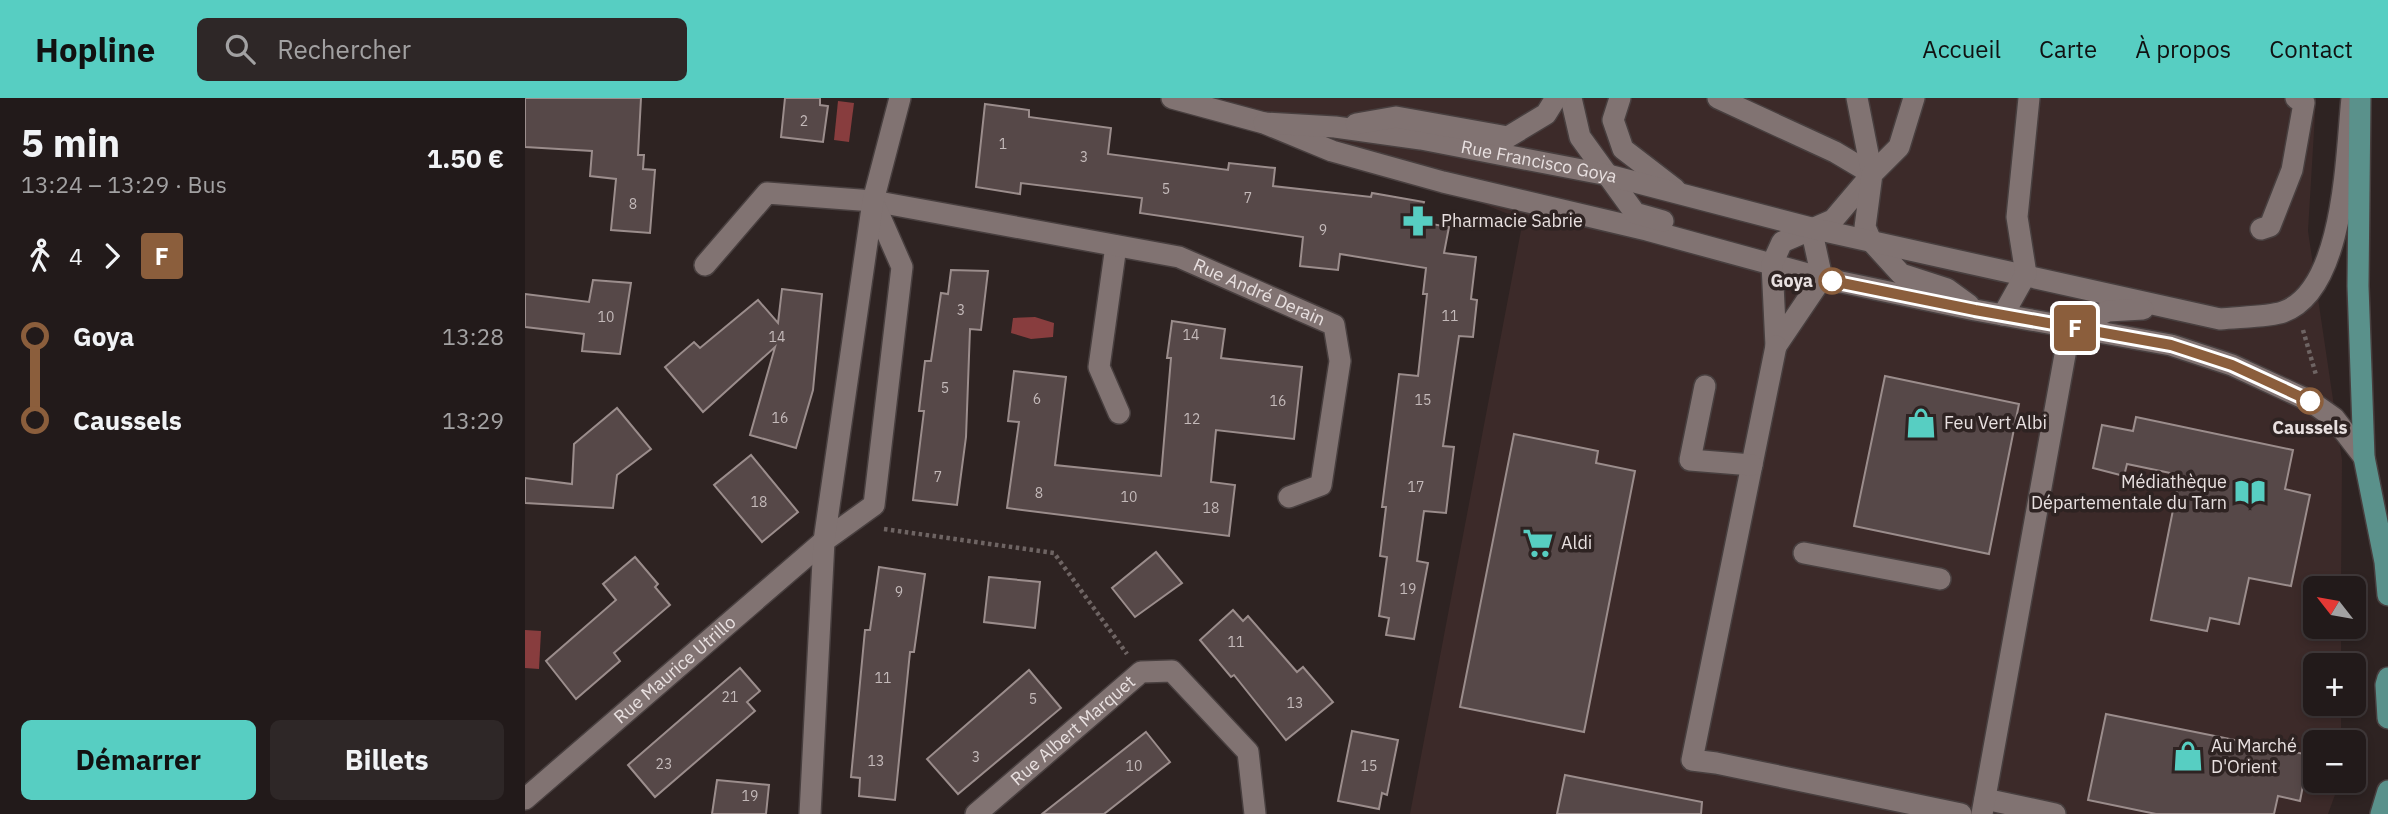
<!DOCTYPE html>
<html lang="fr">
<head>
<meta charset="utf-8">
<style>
	:root { --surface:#221a1a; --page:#2e2727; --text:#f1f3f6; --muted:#a2a1a2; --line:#3f3839; --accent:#57cec2 }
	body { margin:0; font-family:"IBM Plex Sans",sans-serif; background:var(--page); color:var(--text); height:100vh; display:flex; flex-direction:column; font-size:26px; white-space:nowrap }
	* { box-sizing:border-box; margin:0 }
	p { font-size:23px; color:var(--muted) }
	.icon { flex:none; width:38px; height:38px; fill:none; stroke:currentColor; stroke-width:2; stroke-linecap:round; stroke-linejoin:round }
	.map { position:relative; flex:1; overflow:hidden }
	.details { display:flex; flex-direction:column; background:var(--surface); width:525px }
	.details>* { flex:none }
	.badge { padding:0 14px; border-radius:5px; font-size:24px; line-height:46px }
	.needle { width:46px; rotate:301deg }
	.buttons { position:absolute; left:1778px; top:478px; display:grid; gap:14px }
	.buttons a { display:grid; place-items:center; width:63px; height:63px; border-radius:10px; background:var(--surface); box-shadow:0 4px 10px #0003,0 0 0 2px var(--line); font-size:35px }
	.map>.badge { position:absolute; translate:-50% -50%; box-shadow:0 0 0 4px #fff }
	.legs { display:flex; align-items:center; gap:10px; height:77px; padding:0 21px; font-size:23px }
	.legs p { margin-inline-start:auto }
	.head { display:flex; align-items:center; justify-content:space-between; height:119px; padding:0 21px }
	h1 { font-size:38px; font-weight:700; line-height:52px }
	.primary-button { display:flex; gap:14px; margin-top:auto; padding:14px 21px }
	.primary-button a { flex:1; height:80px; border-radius:10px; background:var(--accent); color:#111; font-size:28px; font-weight:700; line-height:80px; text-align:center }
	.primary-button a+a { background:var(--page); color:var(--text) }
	ul { padding:0 21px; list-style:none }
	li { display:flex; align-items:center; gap:24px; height:84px; font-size:26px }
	li i { display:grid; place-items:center; width:10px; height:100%; margin:0 9px; background:currentColor }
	li i::after { content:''; width:18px; height:18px; margin:-9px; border:5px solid; border-radius:50%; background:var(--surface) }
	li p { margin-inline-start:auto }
	li:first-child i { background:linear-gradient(#0000 50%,currentColor 0) }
	li:last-child i { background:linear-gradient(currentColor 50%,#0000 0) }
	header { display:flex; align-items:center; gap:42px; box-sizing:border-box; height:98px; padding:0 35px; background:var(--accent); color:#111 }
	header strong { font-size:33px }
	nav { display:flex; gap:38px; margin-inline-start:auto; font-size:24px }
	.search { width:490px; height:63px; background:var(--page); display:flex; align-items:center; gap:18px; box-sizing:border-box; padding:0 24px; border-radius:10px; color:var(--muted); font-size:26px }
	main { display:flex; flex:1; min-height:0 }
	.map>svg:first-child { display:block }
	.built { fill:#3c2a29 }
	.water { fill:#883d3e }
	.building { fill:#564848; stroke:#9b8d8c; stroke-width:2 }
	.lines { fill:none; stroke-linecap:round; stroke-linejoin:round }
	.minor-casing { stroke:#483f3f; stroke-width:24 }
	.major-casing { stroke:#483f3f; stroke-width:24 }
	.path { stroke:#6e6463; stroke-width:4.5; stroke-dasharray:3.5 3.5; stroke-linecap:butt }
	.minor { stroke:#817372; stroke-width:21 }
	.major { stroke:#5a918b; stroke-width:21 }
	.line-1-casing { stroke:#fff; stroke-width:16 }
	.line-1 { stroke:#8b5e3c; stroke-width:10 }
	.stop-1-dot { fill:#fff; stroke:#8b5e3c; stroke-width:3.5 }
	.labels { text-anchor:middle; stroke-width:7; stroke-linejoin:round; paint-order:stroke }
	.number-label { font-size:14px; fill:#c4baba }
	.street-label { font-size:18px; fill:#e8e0e0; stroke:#2e2322 }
	.poi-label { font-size:18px; fill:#e8e0e0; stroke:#2e2322; text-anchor:start }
	.stop-label { font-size:18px; font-weight:bold; fill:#e8e0e0; stroke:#2e2322; text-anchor:end }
</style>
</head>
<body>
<header>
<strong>Hopline</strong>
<div class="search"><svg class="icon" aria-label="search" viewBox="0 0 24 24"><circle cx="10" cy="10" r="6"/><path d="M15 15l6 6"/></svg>Rechercher</div>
<nav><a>Accueil</a><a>Carte</a><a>À propos</a><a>Contact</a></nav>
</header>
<main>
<section class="details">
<div class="head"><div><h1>5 min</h1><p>13:24 – 13:29 · Bus</p></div><b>1.50 €</b></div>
<div class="legs"><svg class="icon" aria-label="walk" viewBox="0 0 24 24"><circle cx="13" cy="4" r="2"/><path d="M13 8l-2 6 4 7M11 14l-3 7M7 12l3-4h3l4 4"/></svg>4<svg class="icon" aria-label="forward" viewBox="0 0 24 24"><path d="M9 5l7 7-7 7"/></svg><b class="badge" style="background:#8b5e3c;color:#fff">F</b></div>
<ul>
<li><i style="color:#8b5e3c"></i><b>Goya</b><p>13:28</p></li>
<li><i style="color:#8b5e3c"></i><b>Caussels</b><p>13:29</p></li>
</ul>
<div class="primary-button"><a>Démarrer</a><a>Billets</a></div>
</section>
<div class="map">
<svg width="1863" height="716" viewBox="0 0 1863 716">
	<rect width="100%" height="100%" fill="#2e2322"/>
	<!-- built -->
	<path class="built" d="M696,0H1791L1783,133L1817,362L1816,490H1790V528L1816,529V567H1790V606H1816V644H1790V682L1815,683L1803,716H885L998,122Z"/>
	<!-- water -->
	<g class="water">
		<path d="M313,3L329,5L324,44L309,42Z"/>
		<path d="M510,219L529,225L528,239L506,241L486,235L488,220Z"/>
		<path d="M0,532L16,533L14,571L0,570Z"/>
	</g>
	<!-- building -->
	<g class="building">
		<path d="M0,0H116L113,57H119L118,71L130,72L125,135L86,132L91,81L65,78L67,53L0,49Z"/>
		<path d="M260,0H295V7L303,8L298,44L256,39Z"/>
		<path d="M460,6L504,12V19L586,30L583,56L703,72L704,65L750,70L748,88L846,99L847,95L899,104L895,124L924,129L919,155L951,159L946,201L952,202L948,239L934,238L918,348L929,349L921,415L899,413L892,463L903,465L889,541L861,537L864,520L854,518L862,459L855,458L861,409H857L874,276L893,278L902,196H898L901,170L815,156L813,172L775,168L778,139L615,115L617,100L496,85L495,96L451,89Z"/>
		<path d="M426,172L463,173L456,232L445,231L441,339L432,407L388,402L399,313H394L400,263H406L416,195L423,196Z"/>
		<path d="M68,182L106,185L95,256L57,253L59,236L0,229V196L64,204Z"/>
		<path d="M257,191L297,196L288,292L271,350L225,337L250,249L178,314L140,269L169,244L175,250L233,202L253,225Z"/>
		<path d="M647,223L700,231L696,260L777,269L769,341L691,332L686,384L710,387L704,438L482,410L494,324L483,323L489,273L541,279L530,367L636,378L646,260H642Z"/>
		<path d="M1360,278L1494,306L1464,456L1329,428Z"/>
		<path d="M92,310L126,351L92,377L88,410L0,405V380L47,386L49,346Z"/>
		<path d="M1611,319L1768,352L1760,391L1785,397L1766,488L1724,480L1714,526L1685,520L1682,533L1626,522L1655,377L1602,366L1599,378L1568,370L1577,327L1608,333Z"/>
		<path d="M989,336L1073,353L1071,365L1110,373L1059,634L935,609Z"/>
		<path d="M226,357L273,414L237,444L189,387Z"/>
		<path d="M631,454L657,485L610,519L587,490Z"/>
		<path d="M110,459L133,486L130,489L145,507L89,555L95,563L51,601L21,563L91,502L78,486Z"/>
		<path d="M354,469L400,476L389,554H385L370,702L334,698L335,680L326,679L340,532H345Z"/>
		<path d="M464,479L515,484L510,530L459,524Z"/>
		<path d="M708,512L718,523L723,518L772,574L778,569L808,604L761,642L709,577L706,579L675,542Z"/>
		<path d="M215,570L235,593L222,604L230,613L130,699L103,667Z"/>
		<path d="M504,572L536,610L433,696L402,661Z"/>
		<path d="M1581,616L1784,657L1775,703L1753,698L1749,716H1631L1563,702Z"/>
		<path d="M827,633L873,642L862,697L857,695L854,711L813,703Z"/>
		<path d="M621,634L645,664L579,716H517Z"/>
		<path d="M1040,677L1177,704L1176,716H1032Z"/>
		<path d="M192,682L244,687L241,716H187Z"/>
	</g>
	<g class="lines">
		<!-- minor casing -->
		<g class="minor-casing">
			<g id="minor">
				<path d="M647,0L739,25L807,53L918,84L1122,132L1297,180L1450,212L1646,247L1707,267L1785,303L1809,320L1839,359"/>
				<path d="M1046,0L1055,39L1110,115L1138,123"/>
				<path d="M1095,0L1088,22L1098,51L1150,91"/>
				<path d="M1193,0L1310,54L1347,76L1308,122L1257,144L1247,166L1251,248L1297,180L1286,130"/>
				<path d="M1332,0L1347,76"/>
				<path d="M1389,0L1374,49L1347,76L1340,129L1346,143L1376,176L1422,191L1444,207"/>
				<path id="s1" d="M739,25L810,29L896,41L1083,77L1286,130L1695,221C1711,219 1744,219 1758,214C1820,192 1821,56 1827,0"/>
				<path d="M831,26L871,19L983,39L1021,16L1031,0"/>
				<path d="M1736,131L1745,128L1767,72L1779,5L1771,0"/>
				<path d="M591,148L574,269L594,315"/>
				<path id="s2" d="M180,167L242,95L348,103L654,159L809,227L815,263L796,387L764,399"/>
				<path d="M1478,217L1501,176L1492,119L1504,0"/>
				<path d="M1251,248L1167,662L1191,665L1436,716"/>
				<path d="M1180,288L1165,362L1227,367"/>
				<path d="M1279,455L1415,481"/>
				<path id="s3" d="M0,701L299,443L349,407L377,169L348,103"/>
				<path d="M1460,701L1530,716"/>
				<path d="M285,716L299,443L348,103L375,0"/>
				<path id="s4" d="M451,716L616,574L647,573L723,654L730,716"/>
				<path d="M1457,716L1545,229L1583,213L1618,211"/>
			</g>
		</g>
		<!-- major casing -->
		<g class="major-casing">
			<g id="major">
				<path d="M1835,0L1833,188L1839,359L1860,464L1863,497"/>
				<path d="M1863,580L1861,587L1863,620"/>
				<path d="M1856,716L1863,693"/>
			</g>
		</g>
		<!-- path -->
		<g class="path">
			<path d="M1778,232L1791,277"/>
			<path d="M359,431L529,455L602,556"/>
		</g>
		<!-- minor -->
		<use href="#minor" class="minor"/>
		<!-- major -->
		<use href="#major" class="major"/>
	</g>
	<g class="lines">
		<!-- line-1 casing -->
		<g class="line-1-casing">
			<path id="line-1" d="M1307,183L1450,212L1646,247L1707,267L1785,303"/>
		</g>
		<!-- line-1 -->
		<use href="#line-1" class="line-1"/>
	</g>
	<!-- icons -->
	<defs>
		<g id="pharmacy-bare" transform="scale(2.415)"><path d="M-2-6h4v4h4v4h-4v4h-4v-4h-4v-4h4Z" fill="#57cec2" stroke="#2e2322" stroke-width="2.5" paint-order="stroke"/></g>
		<g id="shop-bare" transform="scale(2.415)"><path d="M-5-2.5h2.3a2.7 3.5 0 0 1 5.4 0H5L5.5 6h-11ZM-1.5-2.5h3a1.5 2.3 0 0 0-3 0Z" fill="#57cec2" stroke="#2e2322" stroke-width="2.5" paint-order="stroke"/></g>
		<g id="library-bare" transform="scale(2.415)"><path d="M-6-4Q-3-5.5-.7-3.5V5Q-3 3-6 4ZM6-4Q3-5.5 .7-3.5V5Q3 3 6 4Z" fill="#57cec2" stroke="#2e2322" stroke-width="2.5" paint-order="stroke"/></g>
		<g id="supermarket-bare" transform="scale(2.415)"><path d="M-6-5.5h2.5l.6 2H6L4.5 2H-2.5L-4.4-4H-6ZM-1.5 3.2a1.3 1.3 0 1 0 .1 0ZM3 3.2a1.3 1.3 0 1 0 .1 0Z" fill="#57cec2" stroke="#2e2322" stroke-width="2.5" paint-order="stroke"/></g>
	</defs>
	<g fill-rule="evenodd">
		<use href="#pharmacy-bare" x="893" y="123"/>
		<use href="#shop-bare" x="1396" y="325"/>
		<use href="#library-bare" x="1725" y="394"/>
		<use href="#supermarket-bare" x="1013" y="445"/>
		<use href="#shop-bare" x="1663" y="658"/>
	</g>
	<!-- markers -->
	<g class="stop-1-dot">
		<circle cx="1307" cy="183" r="12"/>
		<circle cx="1785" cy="303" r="12"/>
	</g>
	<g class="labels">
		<!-- number labels -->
		<g class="number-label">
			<text x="279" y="28">2</text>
			<text x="478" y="51">1</text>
			<text x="559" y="64">3</text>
			<text x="641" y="96">5</text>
			<text x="723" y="105">7</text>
			<text x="108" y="111">8</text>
			<text x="798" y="137">9</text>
			<text x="436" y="217">3</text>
			<text x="925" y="223">11</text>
			<text x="81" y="224">10</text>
			<text x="666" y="242">14</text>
			<text x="252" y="244">14</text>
			<text x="420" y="295">5</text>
			<text x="512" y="306">6</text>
			<text x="898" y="307">15</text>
			<text x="753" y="308">16</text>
			<text x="255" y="325">16</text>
			<text x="667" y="326">12</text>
			<text x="413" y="384">7</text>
			<text x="891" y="394">17</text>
			<text x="514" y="400">8</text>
			<text x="604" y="404">10</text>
			<text x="234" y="409">18</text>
			<text x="686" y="415">18</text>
			<text x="883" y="496">19</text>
			<text x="374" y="499">9</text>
			<text x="711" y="549">11</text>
			<text x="358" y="585">11</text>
			<text x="205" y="604">21</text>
			<text x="508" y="606">5</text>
			<text x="770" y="610">13</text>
			<text x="451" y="664">3</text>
			<text x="351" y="668">13</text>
			<text x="139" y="671">23</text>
			<text x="609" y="673">10</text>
			<text x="844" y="673">15</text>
			<text x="225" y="703">19</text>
		</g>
		<!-- street labels -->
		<g class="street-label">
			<text dy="6" stroke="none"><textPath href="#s1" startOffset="278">Rue Francisco Goya</textPath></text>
			<text dy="6" stroke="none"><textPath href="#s2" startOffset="600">Rue André Derain</textPath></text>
			<text dy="6" stroke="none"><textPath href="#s3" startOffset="198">Rue Maurice Utrillo</textPath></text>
			<text dy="6" stroke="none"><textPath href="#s4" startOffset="128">Rue Albert Marquet</textPath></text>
		</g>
		<!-- poi labels -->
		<g class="poi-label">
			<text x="916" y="129">Pharmacie Sabrie</text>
			<text x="1419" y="331">Feu Vert Albi</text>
			<text x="1702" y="390" text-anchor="end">Médiathèque<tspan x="1702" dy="21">Départementale du Tarn</tspan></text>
			<text x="1036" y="451">Aldi</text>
			<text x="1686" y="654">Au Marché<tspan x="1686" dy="21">D'Orient</tspan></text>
		</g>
		<!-- stop labels -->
		<g class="stop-label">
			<text x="1288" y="189">Goya</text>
			<text x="1785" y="336" text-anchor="middle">Caussels</text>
		</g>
	</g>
</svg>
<div class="buttons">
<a><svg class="needle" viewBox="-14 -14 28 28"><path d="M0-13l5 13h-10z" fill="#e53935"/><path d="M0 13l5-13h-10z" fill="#a2a1a2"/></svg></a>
<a>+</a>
<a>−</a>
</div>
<b class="badge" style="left:1550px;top:230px;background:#8b5e3c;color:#fff">F</b>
</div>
</main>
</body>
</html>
